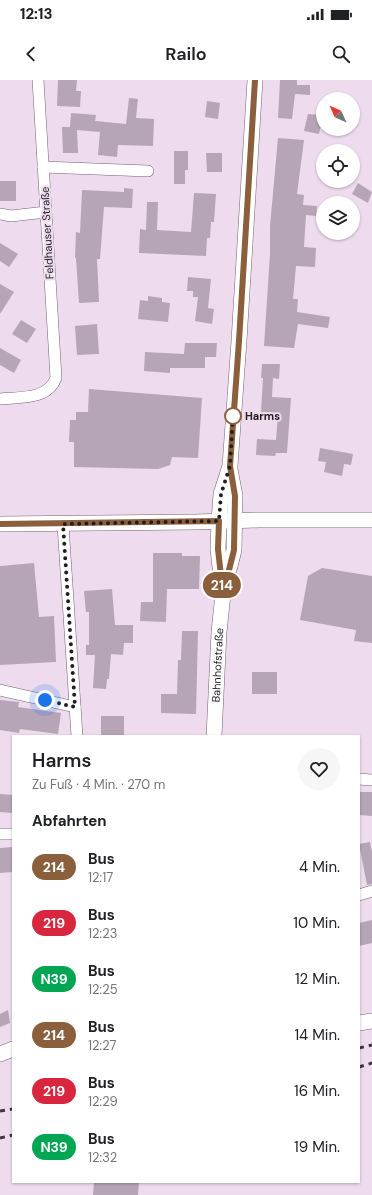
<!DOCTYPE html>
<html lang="de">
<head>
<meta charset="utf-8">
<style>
	:root { --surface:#fff; --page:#f6f6f6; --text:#202124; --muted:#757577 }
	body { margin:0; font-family:"DM Sans",sans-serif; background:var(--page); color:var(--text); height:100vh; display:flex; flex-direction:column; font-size:15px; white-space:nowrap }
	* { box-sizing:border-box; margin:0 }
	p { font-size:13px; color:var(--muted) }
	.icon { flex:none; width:22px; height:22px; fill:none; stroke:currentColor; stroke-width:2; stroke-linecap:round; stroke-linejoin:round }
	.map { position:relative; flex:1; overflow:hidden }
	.sheet { position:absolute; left:12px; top:655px; width:348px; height:448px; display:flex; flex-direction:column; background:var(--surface); border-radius:0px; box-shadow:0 1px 3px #0004 }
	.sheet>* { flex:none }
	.badge { padding:0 8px; border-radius:13px; font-size:14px; line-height:26px }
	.needle { width:26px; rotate:315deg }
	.tools { position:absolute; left:316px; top:12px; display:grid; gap:8px }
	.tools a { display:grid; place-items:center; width:44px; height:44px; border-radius:50%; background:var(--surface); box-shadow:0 1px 3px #0004; font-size:20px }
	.you { position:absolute; width:20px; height:20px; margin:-10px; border:3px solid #fff; border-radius:50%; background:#1a73e8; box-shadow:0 0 0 6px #1a73e833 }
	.map>.badge { position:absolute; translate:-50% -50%; box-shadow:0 0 0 2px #fff }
	h2 { padding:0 20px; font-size:15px; line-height:36px }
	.round { display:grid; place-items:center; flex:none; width:42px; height:42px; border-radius:21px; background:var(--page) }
	.headline { display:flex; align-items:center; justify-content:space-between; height:68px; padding:0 20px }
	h1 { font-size:19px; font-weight:600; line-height:30px }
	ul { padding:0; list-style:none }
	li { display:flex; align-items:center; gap:12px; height:56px; padding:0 20px }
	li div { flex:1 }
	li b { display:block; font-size:15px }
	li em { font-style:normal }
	li .badge { min-width:44px; font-weight:700; text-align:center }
	.status { display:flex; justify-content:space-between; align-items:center; height:28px; padding:0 20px; background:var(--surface); direction:ltr }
	.status svg { height:11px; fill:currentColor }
	header { display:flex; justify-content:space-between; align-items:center; height:52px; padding:0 20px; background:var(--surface); font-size:18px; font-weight:600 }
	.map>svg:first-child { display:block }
	.building { fill:#b6a5b6 }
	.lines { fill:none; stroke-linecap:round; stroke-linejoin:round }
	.street-casing { stroke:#736373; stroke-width:12 }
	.secondary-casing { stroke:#736373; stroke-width:16 }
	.street { stroke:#fff; stroke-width:11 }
	.secondary { stroke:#fff; stroke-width:15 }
	.rail { stroke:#3d363d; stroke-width:3; stroke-dasharray:5 5; stroke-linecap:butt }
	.line-casing { stroke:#fff; stroke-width:9 }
	.line { stroke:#8b5e3c; stroke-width:6 }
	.walk { stroke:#231d23; stroke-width:4; stroke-dasharray:0 7.2 }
	.stop-dot { fill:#fff; stroke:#8b5e3c; stroke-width:2 }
	.labels { text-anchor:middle; stroke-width:4; stroke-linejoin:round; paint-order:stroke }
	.street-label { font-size:11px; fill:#231d23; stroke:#eedcee }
	.stop-label { font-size:11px; font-weight:bold; fill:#231d23; stroke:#eedcee; text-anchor:start }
</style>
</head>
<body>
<div class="status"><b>12:13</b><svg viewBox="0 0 49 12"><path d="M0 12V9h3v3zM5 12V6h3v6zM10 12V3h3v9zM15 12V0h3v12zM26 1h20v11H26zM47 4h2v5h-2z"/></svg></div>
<header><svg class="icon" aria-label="back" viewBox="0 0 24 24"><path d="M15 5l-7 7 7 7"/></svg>Railo<svg class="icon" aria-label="search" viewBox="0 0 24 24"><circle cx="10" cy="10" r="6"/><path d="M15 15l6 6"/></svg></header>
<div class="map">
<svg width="372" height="1115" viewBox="0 0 372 1115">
	<rect width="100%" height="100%" fill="#eedcee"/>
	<!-- building -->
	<g class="building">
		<path d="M58,0H77L76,11H81L80,27L57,26Z"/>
		<path d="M280,0H297V5H310V15L295,14L292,39L278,38Z"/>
		<path d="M129,18L138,19L136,38L154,39L153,66L118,65L117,77L98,75L100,52L77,50L78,73H63L62,47H70L71,33L96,35L95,41L126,44Z"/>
		<path d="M207,21L220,23L218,39L205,37Z"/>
		<path d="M308,34L323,35L319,54L304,51Z"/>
		<path d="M278,58L304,60L297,114L304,115L303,125L317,126L316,136L306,135L304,167L316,168L315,187L296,186L293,219H298L297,232L330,237L328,248L298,244L294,268L264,266L270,174V146Z"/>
		<path d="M174,71H188V90H185V104H174Z"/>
		<path d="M206,73H222V92H207Z"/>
		<rect x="0" y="101" width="16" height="20"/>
		<path d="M358,103L372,112L368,123L352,114Z"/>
		<path d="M124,108L133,109L132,128L104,127L100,179H97L99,222L79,223L76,178H75L76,152L80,153L82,110L124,112Z"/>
		<path d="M194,113L216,114L214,142H211L210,158H207L206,176L139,173L140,149L146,150L147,122H158L157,150L191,152Z"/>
		<path d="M0,163L18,174L9,187L0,181Z"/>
		<path d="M188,197L211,199L208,228L214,229L212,244L195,241L198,217H193V211H187Z"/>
		<path d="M0,204L14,212L0,234Z"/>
		<path d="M148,216L162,218V222L170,223L168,242L138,239L140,220L148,221Z"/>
		<path d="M21,240L36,249L27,263L12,254Z"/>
		<path d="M97,244L99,274L77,275L75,246Z"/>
		<path d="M185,263H217L216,277H205V288H170V293L144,291L145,272L184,274Z"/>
		<path d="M0,268L21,280L14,293L0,285Z"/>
		<path d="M262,284H280L279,299L273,298L272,317L291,318L287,373H276L275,376L256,375L257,359L276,360L278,333L261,332L263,298H261Z"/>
		<path d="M89,309L202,318L198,378L172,377L170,385L158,389L74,387V362H69L70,340H76V332H88Z"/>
		<path d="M320,368L353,374L351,385L344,384L342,396L324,392L326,382L318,381Z"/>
		<path d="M153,473H182V476H200L199,509H167L166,542L140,541L141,522H153Z"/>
		<path d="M34,483L39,537L54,536L56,582L0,585V486Z"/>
		<path d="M322,488L372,496V563L354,561L356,550L300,540L308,496Z"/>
		<path d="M112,509L115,545H133V563H124L123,575L111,574L109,599H107L106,609L93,608L95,575H86V565H89V532H86L84,511Z"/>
		<path d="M182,551H198L196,634L161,633V614H177L178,580H181Z"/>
		<rect x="252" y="592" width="25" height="22"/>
		<path d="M0,620L19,622L18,627L61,633L58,654L20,649L19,653L0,650Z"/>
		<rect x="101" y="636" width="23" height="20"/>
		<path d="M359,712H372V736L359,735Z"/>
		<path d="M0,714L13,715V733L0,732Z"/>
		<path d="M370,762L372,772V804L367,805L359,764Z"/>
		<path d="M13,767V792L0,793V768Z"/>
		<path d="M372,840V863L359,866V843Z"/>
		<path d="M8,930L10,943L0,947V934Z"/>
		<path d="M94,1102H139L138,1115H93Z"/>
	</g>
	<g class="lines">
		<!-- street casing -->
		<g class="street-casing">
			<g id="street">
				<path d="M43,87L148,91"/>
				<path d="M0,134L11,136L46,132"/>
				<path d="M0,319C20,317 48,320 56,298L38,0"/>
				<path d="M63,445L77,656"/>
				<path d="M0,610L75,627"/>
				<path d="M359,699L372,700"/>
				<path d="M0,754H13"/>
				<path d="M359,815L372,811"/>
			</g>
		</g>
		<!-- secondary casing -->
		<g class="secondary-casing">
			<g id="secondary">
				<path d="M0,444L195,442L258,440H372"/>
				<path d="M223,514L218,469L219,441L221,414L230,386L239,261L255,0"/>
				<path id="s1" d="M214,656L219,552L223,514L234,470L235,416L230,389"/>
				<path d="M359,943L372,941"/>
				<path d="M0,974L13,969"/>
			</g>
		</g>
		<!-- street -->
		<use href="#street" class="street"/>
		<!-- secondary -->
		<use href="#secondary" class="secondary"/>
		<!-- rail -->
		<g class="rail">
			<path d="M359,968L372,965"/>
			<path d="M359,987L372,983"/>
			<path d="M0,1031L13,1029"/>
			<path d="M0,1058L13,1055"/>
		</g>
	</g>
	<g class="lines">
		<!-- line casing -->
		<g class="line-casing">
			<path id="line" d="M0,444L219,441L218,469L223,514L234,470L235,416L230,386L239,261L255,0"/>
		</g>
		<!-- line -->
		<use href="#line" class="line"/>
		<!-- walk -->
		<path class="walk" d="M45,620L75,627L63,444L219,441L221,414L230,386L233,334V336"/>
	</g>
	<!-- markers -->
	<circle class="stop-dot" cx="233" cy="336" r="8"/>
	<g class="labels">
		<!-- street labels -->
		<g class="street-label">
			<text transform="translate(47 153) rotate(-93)" y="4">Feldhauser Straße</text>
			<text dy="4" stroke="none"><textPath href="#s1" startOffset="71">Bahnhofstraße</textPath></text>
		</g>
		<!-- stop labels -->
		<g class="stop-label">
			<text x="245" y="340">Harms</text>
		</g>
	</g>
</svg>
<div class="tools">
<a><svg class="needle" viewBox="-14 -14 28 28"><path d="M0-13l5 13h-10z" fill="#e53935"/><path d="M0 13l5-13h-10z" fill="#757577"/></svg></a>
<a><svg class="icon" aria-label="locate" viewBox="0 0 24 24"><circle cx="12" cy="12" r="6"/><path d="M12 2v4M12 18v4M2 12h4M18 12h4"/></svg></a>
<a><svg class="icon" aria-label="layers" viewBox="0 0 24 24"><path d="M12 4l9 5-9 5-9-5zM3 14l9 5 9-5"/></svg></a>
</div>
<div class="you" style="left:45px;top:620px"></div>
<b class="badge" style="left:222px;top:505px;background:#8b5e3c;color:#fff">214</b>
<section class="sheet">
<div class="headline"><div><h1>Harms</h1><p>Zu Fuß · 4 Min. · 270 m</p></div><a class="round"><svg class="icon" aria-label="heart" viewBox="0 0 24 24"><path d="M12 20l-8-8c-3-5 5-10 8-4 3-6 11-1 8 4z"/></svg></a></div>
<h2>Abfahrten</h2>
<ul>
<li><span class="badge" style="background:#8b5e3c;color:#fff">214</span><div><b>Bus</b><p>12:17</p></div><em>4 Min.</em></li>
<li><span class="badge" style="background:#d7263d;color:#fff">219</span><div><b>Bus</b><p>12:23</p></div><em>10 Min.</em></li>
<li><span class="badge" style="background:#00a651;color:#fff">N39</span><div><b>Bus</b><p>12:25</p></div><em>12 Min.</em></li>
<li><span class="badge" style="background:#8b5e3c;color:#fff">214</span><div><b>Bus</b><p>12:27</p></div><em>14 Min.</em></li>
<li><span class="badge" style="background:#d7263d;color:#fff">219</span><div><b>Bus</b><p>12:29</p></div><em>16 Min.</em></li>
<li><span class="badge" style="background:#00a651;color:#fff">N39</span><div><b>Bus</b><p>12:32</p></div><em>19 Min.</em></li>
</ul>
</section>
</div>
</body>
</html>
